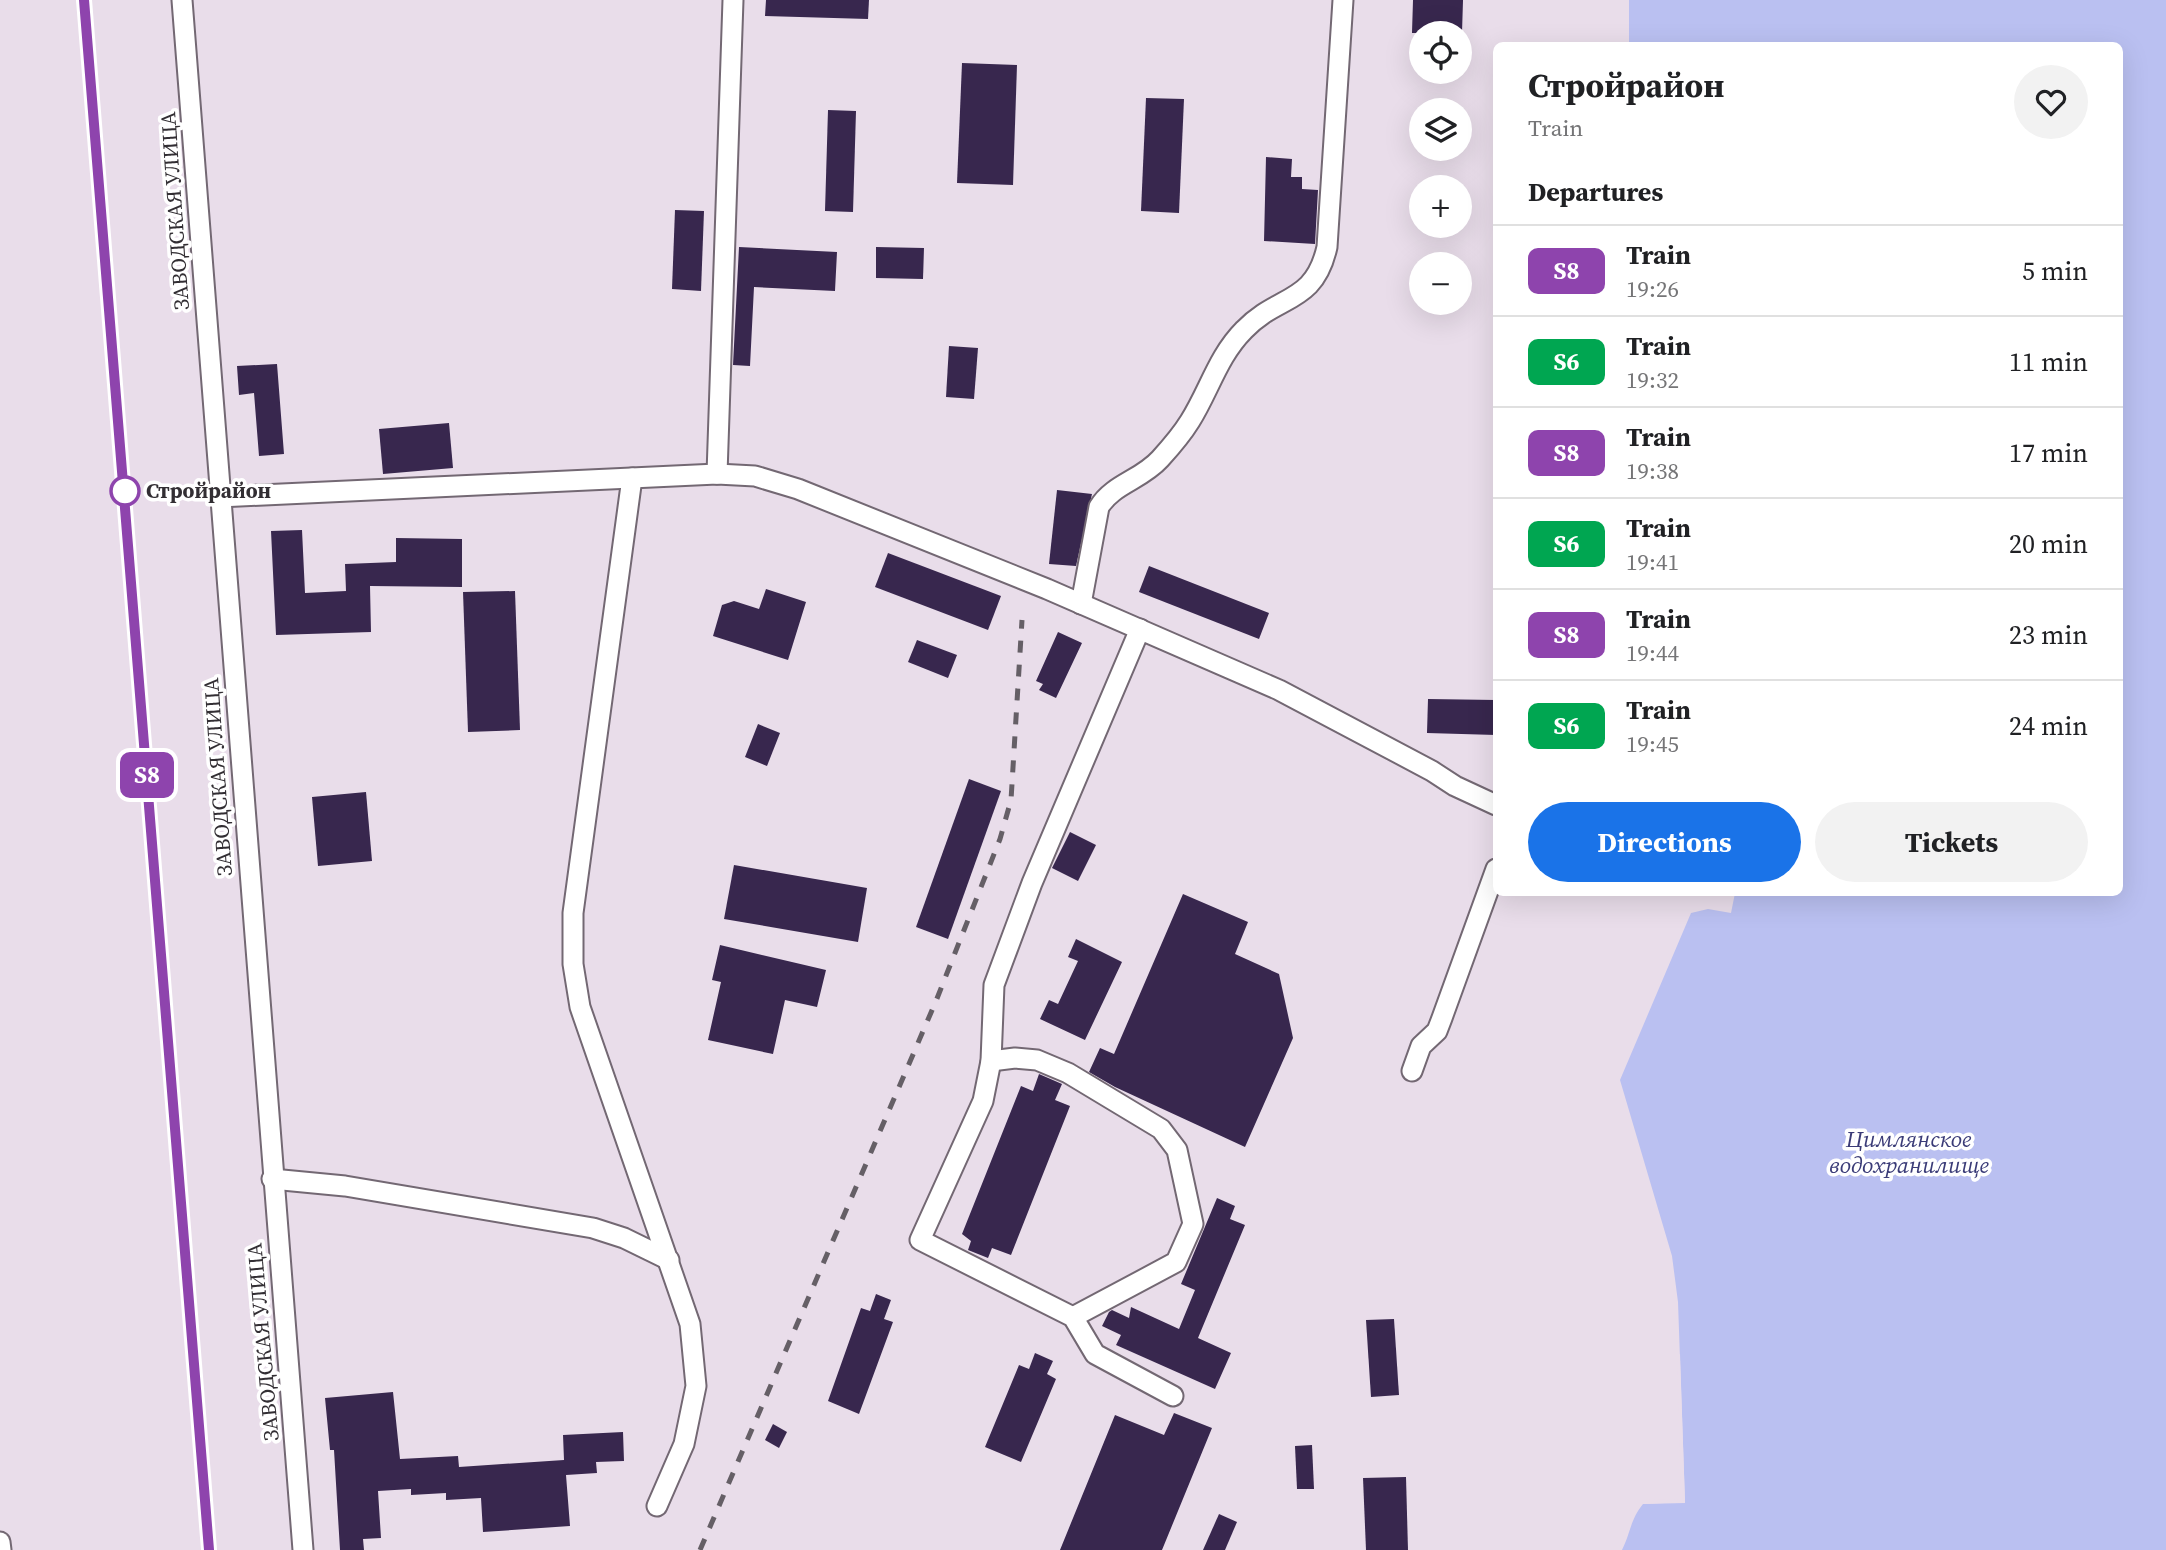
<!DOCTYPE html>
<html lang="en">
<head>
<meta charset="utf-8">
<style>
	:root { --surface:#fff; --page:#f2f2f2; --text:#202124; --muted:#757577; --line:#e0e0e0; --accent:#1a73e8 }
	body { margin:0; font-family:"Source Serif 4",serif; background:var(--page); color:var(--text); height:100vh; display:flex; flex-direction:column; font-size:26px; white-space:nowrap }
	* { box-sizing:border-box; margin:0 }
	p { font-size:23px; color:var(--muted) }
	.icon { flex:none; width:38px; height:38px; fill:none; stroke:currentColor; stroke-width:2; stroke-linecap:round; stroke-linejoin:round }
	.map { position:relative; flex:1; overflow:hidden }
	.drawer { position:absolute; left:1493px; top:42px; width:630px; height:854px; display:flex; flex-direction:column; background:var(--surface); border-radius:10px; box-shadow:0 7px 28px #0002 }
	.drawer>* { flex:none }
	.badge { padding:0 14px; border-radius:10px; font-size:24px; line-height:46px }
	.buttons { position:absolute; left:1409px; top:21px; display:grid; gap:14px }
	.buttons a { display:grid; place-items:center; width:63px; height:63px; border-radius:50%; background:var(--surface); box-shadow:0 7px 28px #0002; font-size:35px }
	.map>.badge { position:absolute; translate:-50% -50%; box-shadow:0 0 0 4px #fff }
	h2 { padding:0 35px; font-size:26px; line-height:63px }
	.round { display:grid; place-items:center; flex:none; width:74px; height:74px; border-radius:37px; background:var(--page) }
	.headline { display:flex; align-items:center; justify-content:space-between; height:119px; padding:0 35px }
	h1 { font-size:33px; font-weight:700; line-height:52px }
	.primary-button { display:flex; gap:14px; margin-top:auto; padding:14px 35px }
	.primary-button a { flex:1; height:80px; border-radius:42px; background:var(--accent); color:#fff; font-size:28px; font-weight:700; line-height:80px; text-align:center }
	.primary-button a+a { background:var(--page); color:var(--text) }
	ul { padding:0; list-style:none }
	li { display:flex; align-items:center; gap:21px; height:91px; padding:0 35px; border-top:2px solid var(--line) }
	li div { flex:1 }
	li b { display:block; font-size:26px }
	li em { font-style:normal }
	li .badge { min-width:77px; font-weight:700; text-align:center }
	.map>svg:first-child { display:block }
	.water { fill:#bac0f1 }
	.pier { fill:#e9ddea }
	.building { fill:#38274e }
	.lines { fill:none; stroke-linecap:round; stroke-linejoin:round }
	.minor-casing { stroke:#736873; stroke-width:23 }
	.minor { stroke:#fff; stroke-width:19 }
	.rail { stroke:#655f66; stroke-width:5; stroke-dasharray:12 12; stroke-linecap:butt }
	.line-casing { stroke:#fff; stroke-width:16 }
	.line { stroke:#8e44ad; stroke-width:10 }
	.stop-dot { fill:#fff; stroke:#8e44ad; stroke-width:3.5 }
	.labels { text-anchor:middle; stroke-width:7; stroke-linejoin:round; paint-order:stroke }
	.street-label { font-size:21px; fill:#322e33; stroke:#fff }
	.stop-label { font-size:21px; font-weight:bold; fill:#322e33; stroke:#fff; text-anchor:start }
	.water-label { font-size:23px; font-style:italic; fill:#3a3b77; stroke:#fff }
</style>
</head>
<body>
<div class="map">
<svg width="2166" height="1550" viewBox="0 0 2166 1550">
	<rect width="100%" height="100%" fill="#e9ddea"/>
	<!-- water -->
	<path class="water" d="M1629,0H2166V1550H1622C1631,1532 1630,1520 1643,1504L1685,1502L1678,1302L1672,1256L1620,1080L1691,913L1708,909L1731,913L1735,893L2119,892V46L1629,45Z"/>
	<!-- pier -->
	<path class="pier" d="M1680,1354L1685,1503L1643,1504V1500L1681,1499L1677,1355Z"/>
	<!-- building -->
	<g class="building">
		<path d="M766,0H869L868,19L765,16Z"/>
		<path d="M1413,0H1463L1462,33H1412Z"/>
		<path d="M962,63L1017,65L1013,185L957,183Z"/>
		<path d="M1146,98L1184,99L1179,213L1141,211Z"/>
		<path d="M828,110L856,111L853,212L825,211Z"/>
		<path d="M1266,157L1292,159L1291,177H1302V189L1318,190L1315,244L1264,241Z"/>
		<path d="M675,210L704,211L701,291L672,289Z"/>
		<path d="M739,247L837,252L835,291L754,287L750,366L733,365Z"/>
		<path d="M876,247L924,248L923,279L876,278Z"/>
		<path d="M949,346L978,348L974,399L946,397Z"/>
		<path d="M277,364L284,454L259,456L254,393L239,395L237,366Z"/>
		<path d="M449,423L453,468L383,474L379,429Z"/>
		<path d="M1057,490L1092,494L1076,566L1049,564Z"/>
		<path d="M302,530L305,593L346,591L345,564L396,562V538L462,539V587L370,586L371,632L276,635L271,531Z"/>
		<path d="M888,553L1001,596L988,630L875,587Z"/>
		<path d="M1149,566L1269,613L1259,639L1139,592Z"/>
		<path d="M766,589L806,602L788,660L713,636L722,605L734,601L759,609Z"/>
		<path d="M515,591L520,730L468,732L463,592Z"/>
		<path d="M1058,632L1082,643L1056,698L1039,690L1043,684L1036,681Z"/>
		<path d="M917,640L957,655L948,678L908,662Z"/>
		<path d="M1428,699L1496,700V735L1427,733Z"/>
		<path d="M758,724L780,733L767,766L745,757Z"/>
		<path d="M969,779L1001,791L948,939L916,927Z"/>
		<path d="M366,792L372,861L318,866L312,797Z"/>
		<path d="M1070,832L1096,845L1078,881L1052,868Z"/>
		<path d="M734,865L867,888L858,942L724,919Z"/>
		<path d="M1183,894L1248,922L1235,954L1279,974L1293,1038L1245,1147L1115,1087L1089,1072L1100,1048L1114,1054Z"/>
		<path d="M1076,939L1122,962L1085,1040L1040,1019L1049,1000L1058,1004L1078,961L1068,957Z"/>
		<path d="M720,945L826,970L817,1007L785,1000L773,1054L708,1040L721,982L712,980Z"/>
		<path d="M1039,1074L1062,1084L1055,1100L1070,1106L1011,1255L992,1248L988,1258L968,1250L971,1241L962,1234L1021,1086L1033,1091Z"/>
		<path d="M1217,1198L1235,1206L1230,1219L1245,1225L1198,1338L1231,1353L1215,1389L1116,1345L1121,1335L1102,1326L1109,1312L1112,1310L1129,1318L1131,1307L1179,1329L1195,1290L1181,1284Z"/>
		<path d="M876,1294L891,1300L884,1319L893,1322L859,1414L828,1401L861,1308L870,1311Z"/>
		<path d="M1394,1319L1399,1395L1371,1397L1366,1320Z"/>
		<path d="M1035,1353L1053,1361L1047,1374L1056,1379L1021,1462L985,1447L1019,1365L1029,1369Z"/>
		<path d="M393,1392L400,1459L458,1456L459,1467L564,1460L563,1435L623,1432L624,1461L596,1462L597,1473L566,1475L570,1526L483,1532L481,1498L446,1500V1493L411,1495V1489L378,1491L381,1538L363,1539L364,1550H340L334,1450H330L325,1398Z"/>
		<path d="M1174,1413L1212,1428L1162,1550H1060L1115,1415L1164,1435Z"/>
		<path d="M773,1424L787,1432L779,1448L765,1440Z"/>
		<path d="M1312,1445L1314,1489H1297L1295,1446Z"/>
		<path d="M1406,1477L1408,1550H1366L1363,1478Z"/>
		<path d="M1219,1514L1237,1522L1225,1550H1203Z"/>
	</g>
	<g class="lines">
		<!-- minor casing -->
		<g class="minor-casing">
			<g id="minor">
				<path d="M182,0L303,1550"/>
				<path d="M717,474L733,0"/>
				<path d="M632,478L573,913V964L580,1007L690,1324L696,1386L684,1444L657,1506"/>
				<path d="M219,497L717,474L755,476L798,489L1047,589L1279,690L1432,771L1455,786L1496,805"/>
				<path d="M1081,604L1099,507C1113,484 1141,480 1160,459C1170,448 1182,434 1190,421C1209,391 1218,356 1244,330C1278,294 1314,305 1327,247L1343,0"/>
				<path d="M1140,629L1032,883L994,985L991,1061L983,1101L920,1240L1073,1317L1095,1354L1173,1396"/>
				<path d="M991,1061L1015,1058L1037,1060L1068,1073L1161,1129L1177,1150L1193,1224L1176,1262L1073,1317"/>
				<path d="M1412,1071L1421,1046L1437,1031L1442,1018L1496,869"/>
				<path d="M272,1179L345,1186L593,1228L624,1238L669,1260"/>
				<path d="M0,1542L1,1550"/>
			</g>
		</g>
		<!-- minor -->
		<use href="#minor" class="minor"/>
		<!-- rail -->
		<g class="rail">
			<path d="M84,0L209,1550"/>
			<path d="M700,1550L936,1001L1000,839L1011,800L1022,620"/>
		</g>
	</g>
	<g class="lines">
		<!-- line casing -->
		<g class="line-casing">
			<path id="line" d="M84,0L209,1550"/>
		</g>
		<!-- line -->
		<use href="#line" class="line"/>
	</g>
	<!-- markers -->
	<circle class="stop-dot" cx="125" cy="491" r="14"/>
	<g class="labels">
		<!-- street labels -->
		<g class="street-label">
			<text transform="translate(175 211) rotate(-94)" y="7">ЗАВОДСКАЯ УЛИЦА</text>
			<text transform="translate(218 777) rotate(-94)" y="7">ЗАВОДСКАЯ УЛИЦА</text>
			<text transform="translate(263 1342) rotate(-95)" y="7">ЗАВОДСКАЯ УЛИЦА</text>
		</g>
		<!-- stop labels -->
		<g class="stop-label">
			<text x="146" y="498">Стройрайон</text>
		</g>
		<!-- water labels -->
		<g class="water-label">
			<text x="1909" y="1147">Цимлянское<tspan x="1909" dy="26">водохранилище</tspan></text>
		</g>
	</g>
</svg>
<div class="buttons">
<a><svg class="icon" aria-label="locate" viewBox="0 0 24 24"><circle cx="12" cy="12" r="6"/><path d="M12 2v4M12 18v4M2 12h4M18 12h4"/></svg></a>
<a><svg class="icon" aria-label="layers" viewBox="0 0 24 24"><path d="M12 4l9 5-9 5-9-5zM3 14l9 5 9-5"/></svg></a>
<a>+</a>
<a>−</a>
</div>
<b class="badge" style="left:147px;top:775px;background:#8e44ad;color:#fff">S8</b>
<section class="drawer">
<div class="headline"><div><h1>Стройрайон</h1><p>Train</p></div><a class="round"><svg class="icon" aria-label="heart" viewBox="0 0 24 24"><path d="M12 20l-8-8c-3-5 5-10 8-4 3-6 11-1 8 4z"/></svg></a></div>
<h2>Departures</h2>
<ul>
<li><span class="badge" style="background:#8e44ad;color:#fff">S8</span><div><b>Train</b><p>19:26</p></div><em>5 min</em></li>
<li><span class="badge" style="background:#00a651;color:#fff">S6</span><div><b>Train</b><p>19:32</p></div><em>11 min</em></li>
<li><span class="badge" style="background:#8e44ad;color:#fff">S8</span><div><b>Train</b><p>19:38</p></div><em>17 min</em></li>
<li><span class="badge" style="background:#00a651;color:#fff">S6</span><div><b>Train</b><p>19:41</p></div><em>20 min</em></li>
<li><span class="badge" style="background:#8e44ad;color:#fff">S8</span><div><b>Train</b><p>19:44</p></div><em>23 min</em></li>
<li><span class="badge" style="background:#00a651;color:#fff">S6</span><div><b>Train</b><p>19:45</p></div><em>24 min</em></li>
</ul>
<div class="primary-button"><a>Directions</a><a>Tickets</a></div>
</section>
</div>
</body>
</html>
